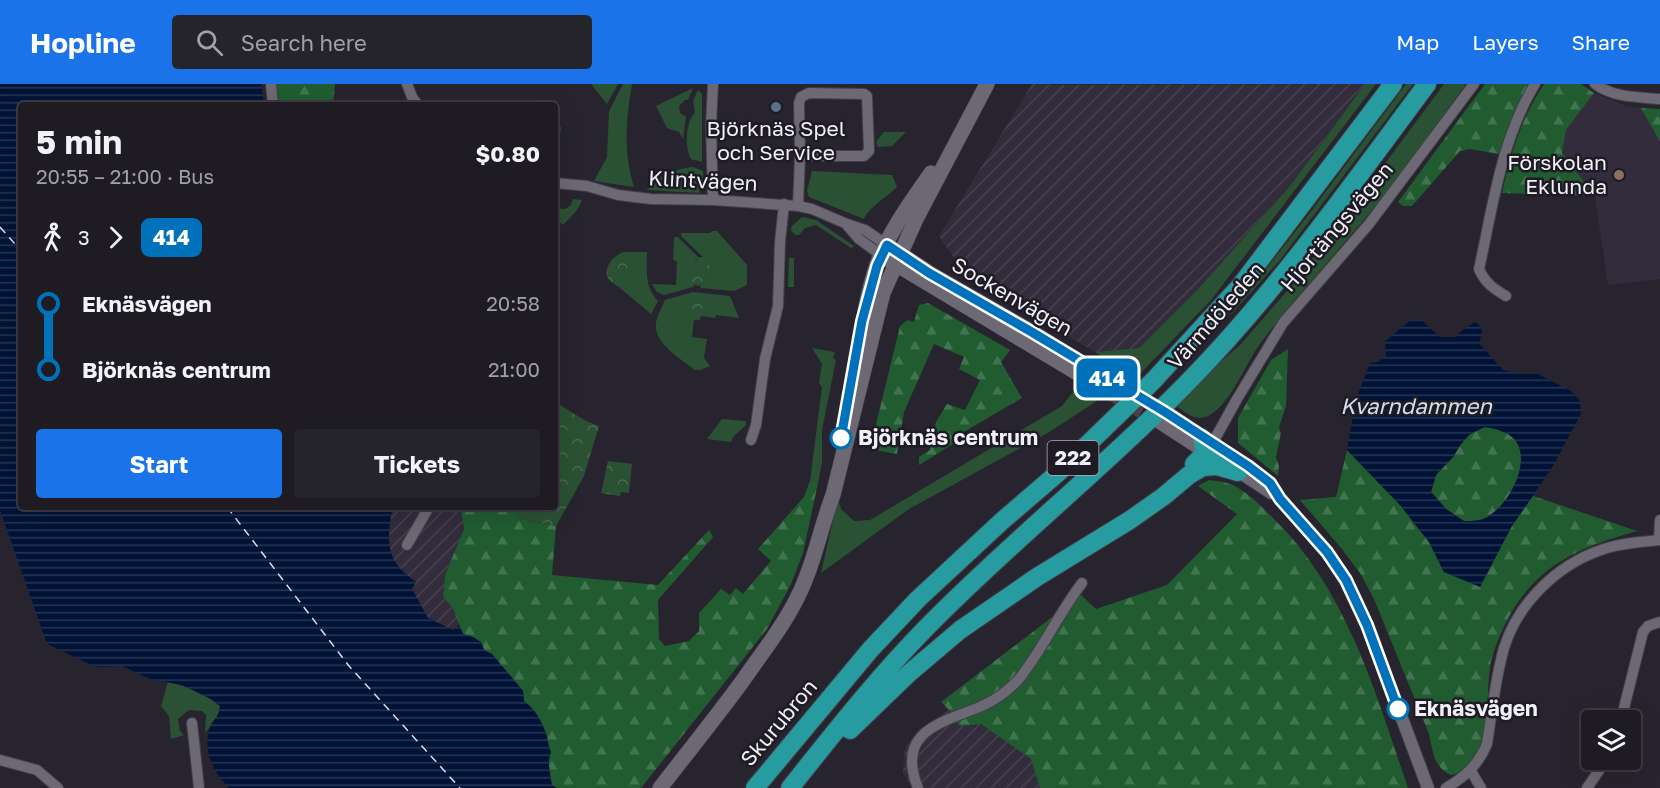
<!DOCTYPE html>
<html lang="en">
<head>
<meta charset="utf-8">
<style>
	:root { --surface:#1e1b23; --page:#26242b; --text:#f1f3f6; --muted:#a1a1a6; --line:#3c3941; --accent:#1a73e8 }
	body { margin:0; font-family:"Golos Text",sans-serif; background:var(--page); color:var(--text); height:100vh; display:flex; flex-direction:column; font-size:22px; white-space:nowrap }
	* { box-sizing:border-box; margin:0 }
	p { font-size:20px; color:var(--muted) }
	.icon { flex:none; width:33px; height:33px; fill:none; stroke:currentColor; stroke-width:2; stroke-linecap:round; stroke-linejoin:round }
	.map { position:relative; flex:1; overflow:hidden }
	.details { position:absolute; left:18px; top:18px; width:540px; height:408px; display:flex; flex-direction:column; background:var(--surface); border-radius:6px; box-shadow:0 6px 24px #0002,0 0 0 2px var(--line) }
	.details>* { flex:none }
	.badge { padding:0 12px; border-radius:9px; font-size:21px; line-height:39px }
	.tools { position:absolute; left:1581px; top:626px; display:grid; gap:12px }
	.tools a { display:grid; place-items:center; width:60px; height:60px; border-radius:6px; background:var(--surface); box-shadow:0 6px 24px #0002,0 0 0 2px var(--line); font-size:30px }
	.map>.badge { position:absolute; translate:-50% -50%; box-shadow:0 0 0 3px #fff }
	.legs { display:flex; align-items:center; gap:9px; height:66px; padding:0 18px; font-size:20px }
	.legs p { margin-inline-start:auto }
	.overview { display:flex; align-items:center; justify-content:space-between; height:102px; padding:0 18px }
	h1 { font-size:33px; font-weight:700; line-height:45px }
	.button { display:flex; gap:12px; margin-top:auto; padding:12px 18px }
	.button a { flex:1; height:69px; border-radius:6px; background:var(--accent); color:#fff; font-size:24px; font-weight:700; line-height:69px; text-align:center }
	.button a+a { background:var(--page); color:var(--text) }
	ul { padding:0 18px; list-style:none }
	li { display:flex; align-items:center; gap:21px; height:66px; font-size:22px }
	li i { display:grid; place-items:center; width:9px; height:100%; margin:0 8px; background:currentColor }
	li i::after { content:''; width:15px; height:15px; margin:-8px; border:4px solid; border-radius:50%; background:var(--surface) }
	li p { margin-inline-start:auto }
	li:first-child i { background:linear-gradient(#0000 50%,currentColor 0) }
	li:last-child i { background:linear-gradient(currentColor 50%,#0000 0) }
	header { display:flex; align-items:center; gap:36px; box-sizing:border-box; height:84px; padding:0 30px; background:var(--accent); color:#fff }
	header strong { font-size:28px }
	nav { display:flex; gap:33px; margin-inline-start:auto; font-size:21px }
	.search { width:420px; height:54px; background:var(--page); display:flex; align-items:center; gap:15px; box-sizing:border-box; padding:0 21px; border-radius:6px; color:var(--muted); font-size:22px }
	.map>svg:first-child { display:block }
	.industrial { fill:url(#industrial-furrows) }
	.built { fill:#322c3c }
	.grass { fill:#2a5133 }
	.forest { fill:url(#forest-firs) }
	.park { fill:url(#park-crowns) }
	.water { fill:url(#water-rules); fill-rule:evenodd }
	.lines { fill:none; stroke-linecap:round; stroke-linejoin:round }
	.ferry { stroke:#d4dfee; stroke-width:1.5; stroke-dasharray:8 6; stroke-linecap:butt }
	.secondary-tunnel { stroke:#46434d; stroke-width:15; stroke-dasharray:15 8; stroke-linecap:butt }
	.minor-casing { stroke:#423f48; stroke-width:12 }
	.tertiary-casing { stroke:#423f48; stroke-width:14 }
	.secondary-casing { stroke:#423f48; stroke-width:16 }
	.motorway-casing { stroke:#423f48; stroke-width:20 }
	.minor { stroke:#6c6874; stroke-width:10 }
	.tertiary { stroke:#6c6874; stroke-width:12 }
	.secondary { stroke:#6c6874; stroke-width:15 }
	.motorway { stroke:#269ca1; stroke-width:18 }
	.line-1-casing { stroke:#fff; stroke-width:14 }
	.line-1 { stroke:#0072bc; stroke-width:9 }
	.service-dot { fill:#5c6f8a; stroke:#1e1b25; stroke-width:2 }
	.education-dot { fill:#8d6e63; stroke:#1e1b25; stroke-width:2 }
	.stop-1-dot { fill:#fff; stroke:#0072bc; stroke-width:3 }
	.labels { text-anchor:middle; stroke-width:5; stroke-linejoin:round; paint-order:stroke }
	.shield { fill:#1e1b25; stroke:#b2b0b8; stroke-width:1.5 }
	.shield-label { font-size:20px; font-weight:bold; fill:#f2f0f7 }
	.poi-label { font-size:21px; fill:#f2f0f7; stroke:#1e1b25 }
	.street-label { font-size:21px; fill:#f2f0f7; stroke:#1e1b25 }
	.stop-label { font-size:21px; font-weight:bold; fill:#f2f0f7; stroke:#1e1b25; text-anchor:start }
	.water-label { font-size:22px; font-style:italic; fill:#d4dfee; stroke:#1e1b25 }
</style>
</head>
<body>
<header>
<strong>Hopline</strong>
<div class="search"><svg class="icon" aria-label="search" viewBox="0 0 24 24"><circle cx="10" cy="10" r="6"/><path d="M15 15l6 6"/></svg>Search here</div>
<nav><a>Map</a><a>Layers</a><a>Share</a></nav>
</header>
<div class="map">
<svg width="1660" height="704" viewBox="0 0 1660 704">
	<defs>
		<pattern id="industrial-furrows" width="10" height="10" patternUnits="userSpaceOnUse" patternTransform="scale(1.5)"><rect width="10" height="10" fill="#322c3c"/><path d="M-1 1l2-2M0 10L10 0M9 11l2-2" fill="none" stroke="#46414f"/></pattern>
		<pattern id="forest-firs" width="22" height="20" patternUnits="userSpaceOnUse" patternTransform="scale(1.5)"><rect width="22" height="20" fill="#205c30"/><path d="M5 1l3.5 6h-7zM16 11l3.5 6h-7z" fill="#41744f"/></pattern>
		<pattern id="park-crowns" width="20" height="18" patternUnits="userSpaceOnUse" patternTransform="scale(1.5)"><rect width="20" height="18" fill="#2a5133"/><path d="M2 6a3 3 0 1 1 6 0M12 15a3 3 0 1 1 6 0" fill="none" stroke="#496a51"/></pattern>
		<pattern id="water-rules" width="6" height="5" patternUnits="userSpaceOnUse" patternTransform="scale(1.5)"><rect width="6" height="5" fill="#001337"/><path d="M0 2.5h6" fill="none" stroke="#263655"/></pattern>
	</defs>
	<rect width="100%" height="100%" fill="#28242f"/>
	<!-- industrial -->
	<g class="industrial">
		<path d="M1032,0L1056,1L1365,0L1290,102L1199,204L1139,264L1095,268L979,199L956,177L939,152Z"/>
		<path d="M393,423H458L461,425L464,445L445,491L443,512L453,525L459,541L454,546L428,534L411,505L416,498L400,486L394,476L390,468L388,451Z"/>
		<path d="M949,626L960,642L981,640L1032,675L1040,704H912L903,689L905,663L919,646Z"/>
	</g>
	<!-- built -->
	<path class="built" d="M1594,9L1626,22L1641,24L1660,58V195L1608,201L1595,112L1562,69L1566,46Z"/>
	<!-- grass -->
	<g class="grass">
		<path d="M591,0H618L607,20Z"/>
		<path d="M623,0H632C626,36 623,67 634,103L594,97L607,73L609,27Z"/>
		<path d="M1365,0H1376L1211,216L1139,291L1130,294L1108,281V276L1095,268L1139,264L1199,204L1290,102Z"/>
		<path d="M1406,0H1413L1280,176L1226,236L1309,130Z"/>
		<path d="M1444,0H1466C1438,38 1411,77 1382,114C1343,162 1300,208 1262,257C1246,278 1232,318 1210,331C1197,339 1183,328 1174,319L1240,261L1287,207L1340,140Z"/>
		<path d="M693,4L688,16H685L679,22L680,29L686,33L683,55L679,48L667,44L656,22Z"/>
		<path d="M698,6L702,10V78L691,75C684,61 686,39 695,28L693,17Z"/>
		<path d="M555,42L561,43L555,87Z"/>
		<path d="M884,48H906L892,62L878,63L876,58Z"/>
		<path d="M693,83L703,87V97L699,109L647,106C657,93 677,84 693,83Z"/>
		<path d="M812,87L892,91L897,103C887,113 868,124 864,135L809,113L807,107Z"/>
		<path d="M573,115L582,116C578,127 571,133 563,141L555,134V124L565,125L570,122Z"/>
		<path d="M802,133L816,136L854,162L851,164L816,141L805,144L799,151H795L791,146L792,142Z"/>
		<path d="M712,147H717L747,181V201L734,207L701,204L700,202L710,189L704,174L681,152V149H710Z"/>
		<path d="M674,153H678L699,174L695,177L692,200L694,201L693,203L664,211L657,208L652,200L676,201L677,178L673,175Z"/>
		<path d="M623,168H647C647,187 644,202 658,217L651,230L620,204C640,193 624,182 623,168Z"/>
		<path d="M789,174H794V203H788Z"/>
		<path d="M693,208L730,212L739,234L716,231L715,234L701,232L700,236H694L692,253L707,255L704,274L710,282L701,286H695C681,275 653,259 656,239C657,231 662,224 665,216Z"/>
		<path d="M812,264L835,268L833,274L836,276L822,346V379L818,399L810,397L822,303L819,299L822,280Z"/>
		<path d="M1076,304L1097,317L1046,350L909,425L821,489L838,414L841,425L854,437L870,436L1062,322Z"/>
		<path d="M722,335L746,337V341L733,353L731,358L707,355Z"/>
		<path d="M168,598C187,602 205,610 220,622L219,632L205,649L206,631L202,627L189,626L178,635L180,647L184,651L171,655L169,632L161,622Z"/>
	</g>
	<!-- forest -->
	<g class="forest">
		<path d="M274,0H335L333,21H276Z"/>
		<path d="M1485,0H1531L1516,26L1499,70L1469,65L1460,67L1412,122H1403L1398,118Z"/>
		<path d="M1544,0H1581L1594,9L1566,46L1562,69L1595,112L1502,109C1512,66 1520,37 1544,0Z"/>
		<path d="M1641,24L1660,25V58Z"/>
		<path d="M928,219L1010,266L1001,278L1022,314L957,352L958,357L919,381V373L930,366L936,338L947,320L965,326L980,296L959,285L964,273L934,260L904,328L897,370L870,365L900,242L907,236L914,238L919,221Z"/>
		<path d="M1288,265L1286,322L1279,343L1281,349L1276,373L1279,382L1278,392L1238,359V334L1271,276Z"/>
		<path d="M1485,343C1495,345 1508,347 1515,356C1533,378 1507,426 1483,435C1478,437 1470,437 1464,437L1446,425L1431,408L1436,391L1453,373L1461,360L1470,350Z"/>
		<path d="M1347,366L1400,421L1429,458L1444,488L1512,442L1533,412L1637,447C1596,459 1558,471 1529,504C1511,524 1498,552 1491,577C1484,609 1495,683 1451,691C1433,683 1433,667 1429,650L1374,515L1360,489L1342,465L1300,416L1336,413Z"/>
		<path d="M1209,396C1214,397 1221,397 1227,399C1243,403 1262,423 1274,435C1347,506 1376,610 1408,704H1040L1031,675L981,640L960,642L949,626L941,618L1081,511L1096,525L1167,501L1237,430L1198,402Z"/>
		<path d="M810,397L818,399L803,469L791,500L767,545L641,704H557L552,701L548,674L551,668C542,647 544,633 524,617L523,607L492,570L484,566L481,558L473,553L463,550L453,525L443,512L445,491L464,445L461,425L458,423H508L522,435L556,442L552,491L658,501L709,446L713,453L658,516L659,555L665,562L689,557L699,547V529L721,505L730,511L736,504L743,510L771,477L758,465L804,413Z"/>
	</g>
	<!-- park -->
	<g class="park">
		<path d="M623,168C624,182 640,193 620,204L609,196L606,190C608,178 613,173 623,168Z"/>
		<path d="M700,173H704L711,184L710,189L700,202L692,200L690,183Z"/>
		<path d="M692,212L708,214L706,225L699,224L698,227L690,226Z"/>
		<path d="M555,318L586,337L599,342L584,392L556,442L522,435L508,423H555Z"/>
		<path d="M608,377L632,380L629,409L621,408L620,412L601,409Z"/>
	</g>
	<!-- water -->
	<g class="water">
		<path d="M0,0H261L264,21H21V423H393C393,430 390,429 390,436C387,467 390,479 416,498L412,505L428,534L453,546L459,541L463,550L473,553L481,558L484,566L492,570L523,607L524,617C535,625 541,636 546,649C548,655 548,662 551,668C547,678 549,690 552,701L557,704H229C213,688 202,666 210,643C214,634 218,635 220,622L211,615L182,601L150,595L122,582L96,583L47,560L0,426Z"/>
		<path d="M1415,235L1421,236L1440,253H1456L1460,248L1475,238L1482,243V249L1479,259L1503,286L1523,290H1538L1571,307L1580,317L1581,330L1553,382L1512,442L1480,503L1444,488L1429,458L1400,421L1347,366L1356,315L1370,279L1378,278L1386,272L1385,257C1396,250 1402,240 1415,235ZM1485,343C1495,345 1508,347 1515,356C1533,378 1507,426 1483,435C1478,437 1470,437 1464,437L1446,425L1431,408L1436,391L1453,373L1461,360L1470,350Z"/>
	</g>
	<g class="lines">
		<!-- ferry -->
		<g class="ferry">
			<path d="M0,143L21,167"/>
			<path d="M227,423L349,582L460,704"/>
		</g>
		<!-- secondary-tunnel -->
		<g class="secondary-tunnel">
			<path d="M1116,300L1165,328"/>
			<path d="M1109,308L1159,337"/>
		</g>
		<!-- minor casing -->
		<g class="minor-casing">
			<g id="minor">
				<path d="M271,0L273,21"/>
				<path d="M407,0L412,13L418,21"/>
				<path d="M1595,0C1614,14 1638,13 1660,15"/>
				<path d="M809,9L864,10L867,12L869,67L864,72H800L799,19L801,13Z"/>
				<path d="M555,99L587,102L618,111L651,115L713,116L798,122L812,125L847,140L865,146L887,161"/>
				<path d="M713,116L711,42L713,0"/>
				<path d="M798,122L800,72"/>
				<path d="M847,141L859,155L881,171"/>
				<path d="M1506,212C1494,205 1485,199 1479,185C1493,122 1501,56 1535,0"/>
				<path d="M751,356L756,341L765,275L778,222L780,158L784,120"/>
				<path d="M1212,360L1237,315L1283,239L1369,140L1474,0"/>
				<path d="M1659,456L1660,436"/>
				<path d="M407,461L429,423"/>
				<path d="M1621,636L1643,548L1648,542L1660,538"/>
				<path d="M192,639L199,704"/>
				<path d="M0,676L37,686L58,704"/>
				<path d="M1471,687L1481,704"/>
				<path d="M918,704C895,647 941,639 982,622C995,616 1009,606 1019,595C1043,565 1059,529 1082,499"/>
				<path d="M1446,704C1466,692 1478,681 1487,660C1492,629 1495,595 1504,564C1518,519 1557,481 1601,466C1619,459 1641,458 1660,456"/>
				<path d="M1587,704L1607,675"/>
			</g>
		</g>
		<!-- tertiary casing -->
		<g class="tertiary-casing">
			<g id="tertiary">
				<path d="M1217,364L1248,382L1270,399L1280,415L1327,468L1345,496L1367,541L1428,704"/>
				<path d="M1233,384L1271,409"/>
			</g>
		</g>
		<!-- secondary casing -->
		<g class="secondary-casing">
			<g id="secondary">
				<path d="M893,165L929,189L1030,247L1116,300"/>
				<path d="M889,176L1109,308"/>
				<path d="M853,293C862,256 864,217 877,181C889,147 911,118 931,89"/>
				<path d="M1159,337L1213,372L1217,364L1165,328"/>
				<path d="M660,704C688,668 717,632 744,595C764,566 786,539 801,506C815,476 821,442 833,411L883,209L916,135L987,0"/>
			</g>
		</g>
		<!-- motorway casing -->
		<g class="motorway-casing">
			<g id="motorway">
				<path d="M1194,380L1206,368L1202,354"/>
				<path d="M1203,383L1217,382L1238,388"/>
				<path d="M850,646L907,591L960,546L1037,493L1130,436L1164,412L1189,391L1203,383L1213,372"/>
				<path d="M755,704L870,566L918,515L1002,437L1059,388L1154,296L1241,201L1393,0"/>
				<path d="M790,704C834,649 877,594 926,544C1010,458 1104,384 1188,298C1277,207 1351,102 1427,0"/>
			</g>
		</g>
		<!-- minor -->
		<use href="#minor" class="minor"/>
		<!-- tertiary -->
		<use href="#tertiary" class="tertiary"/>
		<!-- secondary -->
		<use href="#secondary" class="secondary"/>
		<!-- motorway -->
		<use href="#motorway" class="motorway"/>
	</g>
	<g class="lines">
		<!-- line-1 casing -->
		<g class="line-1-casing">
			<path id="line-1" d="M841,354L862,237L877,182L887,161L929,189L1030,247L1165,328L1248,382L1270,399L1280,415L1327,468L1346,496L1367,541L1398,625"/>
		</g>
		<!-- line-1 -->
		<use href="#line-1" class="line-1"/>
	</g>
	<!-- markers -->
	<circle class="service-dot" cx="776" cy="23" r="6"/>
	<circle class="education-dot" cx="1619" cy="91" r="6"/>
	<g class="stop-1-dot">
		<circle cx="841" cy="354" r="10"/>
		<circle cx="1398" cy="625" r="10"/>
	</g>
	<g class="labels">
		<!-- shield labels -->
		<rect class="shield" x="1047.5" y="357" width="51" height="34" rx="4.5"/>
		<g class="shield-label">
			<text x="1073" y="381">222</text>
		</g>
		<!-- poi labels -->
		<g class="poi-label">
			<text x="776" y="52">Björknäs Spel<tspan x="776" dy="24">och Service</tspan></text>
			<text x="1607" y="86" text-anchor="end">Förskolan<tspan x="1607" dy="24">Eklunda</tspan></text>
		</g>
		<!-- street labels -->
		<g class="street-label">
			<text transform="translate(703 97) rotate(3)" y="7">Klintvägen</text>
			<text transform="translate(1337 143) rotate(-50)" y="7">Hjortängsvägen</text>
			<text transform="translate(1012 213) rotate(30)" y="7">Sockenvägen</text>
			<text transform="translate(1216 232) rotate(-49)" y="7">Värmdöleden</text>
			<text transform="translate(779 639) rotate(-50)" y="7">Skurubron</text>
		</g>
		<!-- stop labels -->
		<g class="stop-label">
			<text x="858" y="361">Björknäs centrum</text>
			<text x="1414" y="632">Eknäsvägen</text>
		</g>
		<!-- water labels -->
		<g class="water-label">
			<text x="1416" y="330">Kvarndammen</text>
		</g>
	</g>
</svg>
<div class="tools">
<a><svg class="icon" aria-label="layers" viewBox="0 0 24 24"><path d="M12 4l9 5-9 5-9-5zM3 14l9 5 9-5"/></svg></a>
</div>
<b class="badge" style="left:1107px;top:294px;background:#0072bc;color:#fff">414</b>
<section class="details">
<div class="overview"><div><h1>5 min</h1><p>20:55 – 21:00 · Bus</p></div><b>$0.80</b></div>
<div class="legs"><svg class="icon" aria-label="walk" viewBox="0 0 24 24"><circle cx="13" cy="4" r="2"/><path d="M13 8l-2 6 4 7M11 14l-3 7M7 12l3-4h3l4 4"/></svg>3<svg class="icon" aria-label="forward" viewBox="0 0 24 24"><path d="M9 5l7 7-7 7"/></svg><b class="badge" style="background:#0072bc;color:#fff">414</b></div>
<ul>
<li><i style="color:#0072bc"></i><b>Eknäsvägen</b><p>20:58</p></li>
<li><i style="color:#0072bc"></i><b>Björknäs centrum</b><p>21:00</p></li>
</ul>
<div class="button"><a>Start</a><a>Tickets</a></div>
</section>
</div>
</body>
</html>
